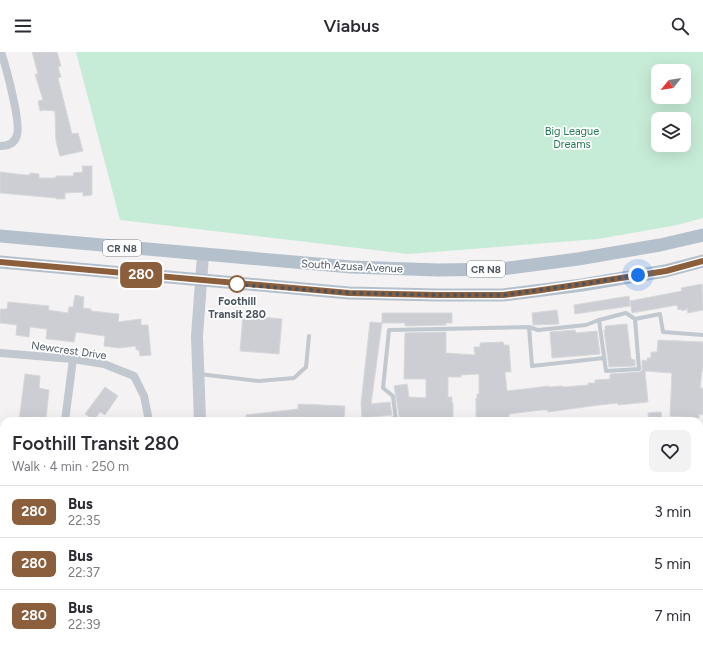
<!DOCTYPE html>
<html lang="en">
<head>
<meta charset="utf-8">
<style>
	:root { --surface:#fff; --page:#f2f2f3; --text:#2b2b33; --muted:#7c7c81; --line:#e1e1e2 }
	body { margin:0; font-family:Figtree,sans-serif; background:var(--page); color:var(--text); height:100vh; display:flex; flex-direction:column; font-size:15px; white-space:nowrap }
	* { box-sizing:border-box; margin:0 }
	p { font-size:13px; color:var(--muted) }
	.icon { flex:none; width:22px; height:22px; fill:none; stroke:currentColor; stroke-width:2; stroke-linecap:round; stroke-linejoin:round }
	.map { position:relative; flex:1; overflow:hidden }
	.panel { position:absolute; left:0px; top:365px; width:703px; height:232px; display:flex; flex-direction:column; background:var(--surface); border-radius:12px 12px 0 0; box-shadow:0 4px 16px #0002 }
	.panel>* { flex:none }
	.badge { padding:0 8px; border-radius:6px; font-size:14px; line-height:26px }
	.needle { width:26px; rotate:240deg }
	.buttons { position:absolute; left:651px; top:12px; display:grid; gap:8px }
	.buttons a { display:grid; place-items:center; width:40px; height:40px; border-radius:8px; background:var(--surface); box-shadow:0 4px 16px #0002; font-size:20px }
	.you { position:absolute; width:20px; height:20px; margin:-10px; border:3px solid #fff; border-radius:50%; background:#1a73e8; box-shadow:0 0 0 6px #1a73e833 }
	.map>.badge { position:absolute; translate:-50% -50%; box-shadow:0 0 0 2px #fff }
	.round { display:grid; place-items:center; flex:none; width:42px; height:42px; border-radius:8px; background:var(--page) }
	.summary { display:flex; align-items:center; justify-content:space-between; height:68px; padding:0 12px }
	h1 { font-size:19px; font-weight:600; line-height:30px }
	ul { padding:0; list-style:none }
	li { display:flex; align-items:center; gap:12px; height:52px; padding:0 12px; border-top:1px solid var(--line) }
	li div { flex:1 }
	li b { display:block; font-size:15px }
	li em { font-style:normal }
	li .badge { min-width:44px; font-weight:700; text-align:center }
	header { display:flex; justify-content:space-between; align-items:center; height:52px; padding:0 12px; background:var(--surface); font-size:18px; font-weight:600 }
	.map>svg:first-child { display:block }
	.green { fill:#c6ecd7; fill-rule:evenodd }
	.building { fill:#cdced4; stroke:#d7d8dd }
	.lines { fill:none; stroke-linecap:round; stroke-linejoin:round }
	.lane { stroke:#c1c8cf; stroke-width:4 }
	.street { stroke:#c1c8cf; stroke-width:8 }
	.secondary { stroke:#c2c9d3; stroke-width:12 }
	.primary { stroke:#b5c0cd; stroke-width:13 }
	.line-casing { stroke:#fff; stroke-width:9 }
	.line { stroke:#8b5e3c; stroke-width:6 }
	.walk { stroke:#4b545e; stroke-width:4; stroke-dasharray:0 7.2 }
	.stop-dot { fill:#fff; stroke:#8b5e3c; stroke-width:2 }
	.labels { text-anchor:middle; stroke-width:3.5; stroke-linejoin:round; paint-order:stroke }
	.shield { fill:#fff; stroke:#81878e; stroke-width:1 }
	.shield-label { font-size:10px; font-weight:bold; fill:#4b545e }
	.park-label { font-size:11px; fill:#217a52; stroke:#fff }
	.street-label { font-size:11px; fill:#4b545e; stroke:#fff }
	.stop-label { font-size:11px; font-weight:bold; fill:#4b545e; stroke:#fff }
</style>
</head>
<body>
<header><svg class="icon" aria-label="menu" viewBox="0 0 24 24"><path d="M4 6h16M4 12h16M4 18h16"/></svg>Viabus<svg class="icon" aria-label="search" viewBox="0 0 24 24"><circle cx="10" cy="10" r="6"/><path d="M15 15l6 6"/></svg></header>
<div class="map">
<svg width="703" height="597" viewBox="0 0 703 597">
	<rect width="100%" height="100%" fill="#f4f2f2"/>
	<!-- green -->
	<path class="green" d="M76,0H703V166L677,173L598,187L408,202L120,168ZM658,19H684V45H658ZM658,67H684V93H658Z"/>
	<!-- building -->
	<g class="building">
		<path d="M32,0H57L61,14L58,15L61,25L58,26L72,82L78,81L83,99L60,104L59,101L56,89L55,59L45,58L40,59L38,49L43,48L35,22H38Z"/>
		<path d="M82,114H92V143L83,144V140L65,141V147H56V146L0,141V120L25,123H30V121L39,122V126H56V124H74L73,121L83,120Z"/>
		<path d="M702,232L703,258L688,261L687,257L682,259L681,257L678,258L677,253L632,261L630,249L682,239L681,236Z"/>
		<path d="M75,243L84,245L83,256L91,257V259L119,262L118,270L141,267V273H148L151,303L140,304L139,298H136V294L119,296L104,294L105,284L76,280L74,290L49,287H46L47,277L30,275L29,285L16,283L17,273L0,271V257H7L8,250L49,254L48,258L68,261L69,255H73Z"/>
		<path d="M629,244L630,254L575,262L574,253Z"/>
		<path d="M557,258L559,272L533,273L532,261Z"/>
		<path d="M382,261H452V271H446V273L405,274V271H382Z"/>
		<path d="M243,263L282,267L279,302L240,299Z"/>
		<path d="M370,270L382,271L371,352L390,350L392,363L362,366L361,351Z"/>
		<path d="M627,272L631,307L635,308V314L609,315L604,278H605V274Z"/>
		<path d="M575,278L576,281L597,279L600,302L552,306L550,280Z"/>
		<path d="M446,280V301L475,303L474,295H480V291L503,290L504,293H509L511,320H505L507,339L549,334V335L563,334V335L588,333V331H595V328L610,327V322L640,320L642,318V308L647,309V306H651V300H657L658,288L703,290V319H702L700,336H703V363L699,362V366L670,364L672,321L645,319L648,350L618,353V351L599,353L548,360V358H541L509,362V366H506V369H479V366H476V346H477V342H479V322L461,323V325H448V345H452V351H453V369H400L394,334L407,332L409,345L426,346V327H404L405,281Z"/>
		<path d="M25,322L40,324L39,336L49,338L46,366L36,365L35,369H19Z"/>
		<path d="M105,335L118,344L105,363L100,360L94,368L85,362Z"/>
		<path d="M298,352L345,354L344,367L294,365V369H247L246,363L298,357Z"/>
		<path d="M661,360L662,369H649L648,361Z"/>
	</g>
	<g class="lines">
		<!-- lane -->
		<g class="lane">
			<path d="M599,268L606,319L639,317L635,267"/>
			<path d="M529,275L532,314L604,306"/>
			<path d="M199,322L259,329L294,326L306,315L309,284"/>
			<path d="M378,369L396,366"/>
			<path d="M396,369L393,344L383,336L389,278L529,275L538,278L586,273L599,268L626,261L635,267L660,262L663,280L703,283"/>
			<path d="M699,478L703,500"/>
			<path d="M699,562L703,561"/>
		</g>
		<!-- street -->
		<g class="street">
			<path d="M0,94C8,94 15,91 17,83C21,70 6,15 1,0"/>
			<path d="M0,301L73,307L104,312L134,324L144,344L149,369"/>
			<path d="M65,369L73,307"/>
			<path d="M699,454H703"/>
			<path d="M0,566H4"/>
			<path d="M209,593L210,597"/>
		</g>
		<!-- secondary -->
		<g class="secondary">
			<path d="M200,369L197,284L203,203"/>
			<path d="M355,593L362,597"/>
		</g>
		<!-- primary -->
		<g class="primary">
			<path d="M0,184L351,215L438,218L501,217L578,207L660,193L703,183"/>
			<path d="M0,210L349,241L438,243H503L582,233L665,219L703,209"/>
		</g>
	</g>
	<g class="lines">
		<!-- line casing -->
		<g class="line-casing">
			<path id="line" d="M0,210L349,241L438,243H503L535,239L582,232L666,219L703,209"/>
		</g>
		<!-- line -->
		<use href="#line" class="line"/>
		<!-- walk -->
		<path class="walk" d="M237,232H231L349,241L438,243H503L582,232L638,223"/>
	</g>
	<!-- markers -->
	<circle class="stop-dot" cx="237" cy="232" r="8"/>
	<g class="labels">
		<!-- shield labels -->
		<g class="shield">
			<rect x="103" y="188" width="38" height="16" rx="3"/>
			<rect x="467" y="209" width="38" height="16" rx="3"/>
		</g>
		<g class="shield-label">
			<text x="122" y="200">CR N8</text>
			<text x="486" y="221">CR N8</text>
		</g>
		<!-- park labels -->
		<g class="park-label">
			<text x="572" y="83">Big League<tspan x="572" dy="13">Dreams</tspan></text>
		</g>
		<!-- street labels -->
		<g class="street-label">
			<text transform="translate(352 214) rotate(3)" y="4">South Azusa Avenue</text>
			<text transform="translate(69 298) rotate(8)" y="4">Newcrest Drive</text>
		</g>
		<!-- stop labels -->
		<g class="stop-label">
			<text x="237" y="253">Foothill<tspan x="237" dy="13">Transit 280</tspan></text>
		</g>
	</g>
</svg>
<div class="buttons">
<a><svg class="needle" viewBox="-14 -14 28 28"><path d="M0-13l5 13h-10z" fill="#e53935"/><path d="M0 13l5-13h-10z" fill="#7c7c81"/></svg></a>
<a><svg class="icon" aria-label="layers" viewBox="0 0 24 24"><path d="M12 4l9 5-9 5-9-5zM3 14l9 5 9-5"/></svg></a>
</div>
<div class="you" style="left:638px;top:223px"></div>
<b class="badge" style="left:141px;top:223px;background:#8b5e3c;color:#fff">280</b>
<section class="panel">
<div class="summary"><div><h1>Foothill Transit 280</h1><p>Walk · 4 min · 250 m</p></div><a class="round"><svg class="icon" aria-label="heart" viewBox="0 0 24 24"><path d="M12 20l-8-8c-3-5 5-10 8-4 3-6 11-1 8 4z"/></svg></a></div>
<ul>
<li><span class="badge" style="background:#8b5e3c;color:#fff">280</span><div><b>Bus</b><p>22:35</p></div><em>3 min</em></li>
<li><span class="badge" style="background:#8b5e3c;color:#fff">280</span><div><b>Bus</b><p>22:37</p></div><em>5 min</em></li>
<li><span class="badge" style="background:#8b5e3c;color:#fff">280</span><div><b>Bus</b><p>22:39</p></div><em>7 min</em></li>
</ul>
</section>
</div>
</body>
</html>
